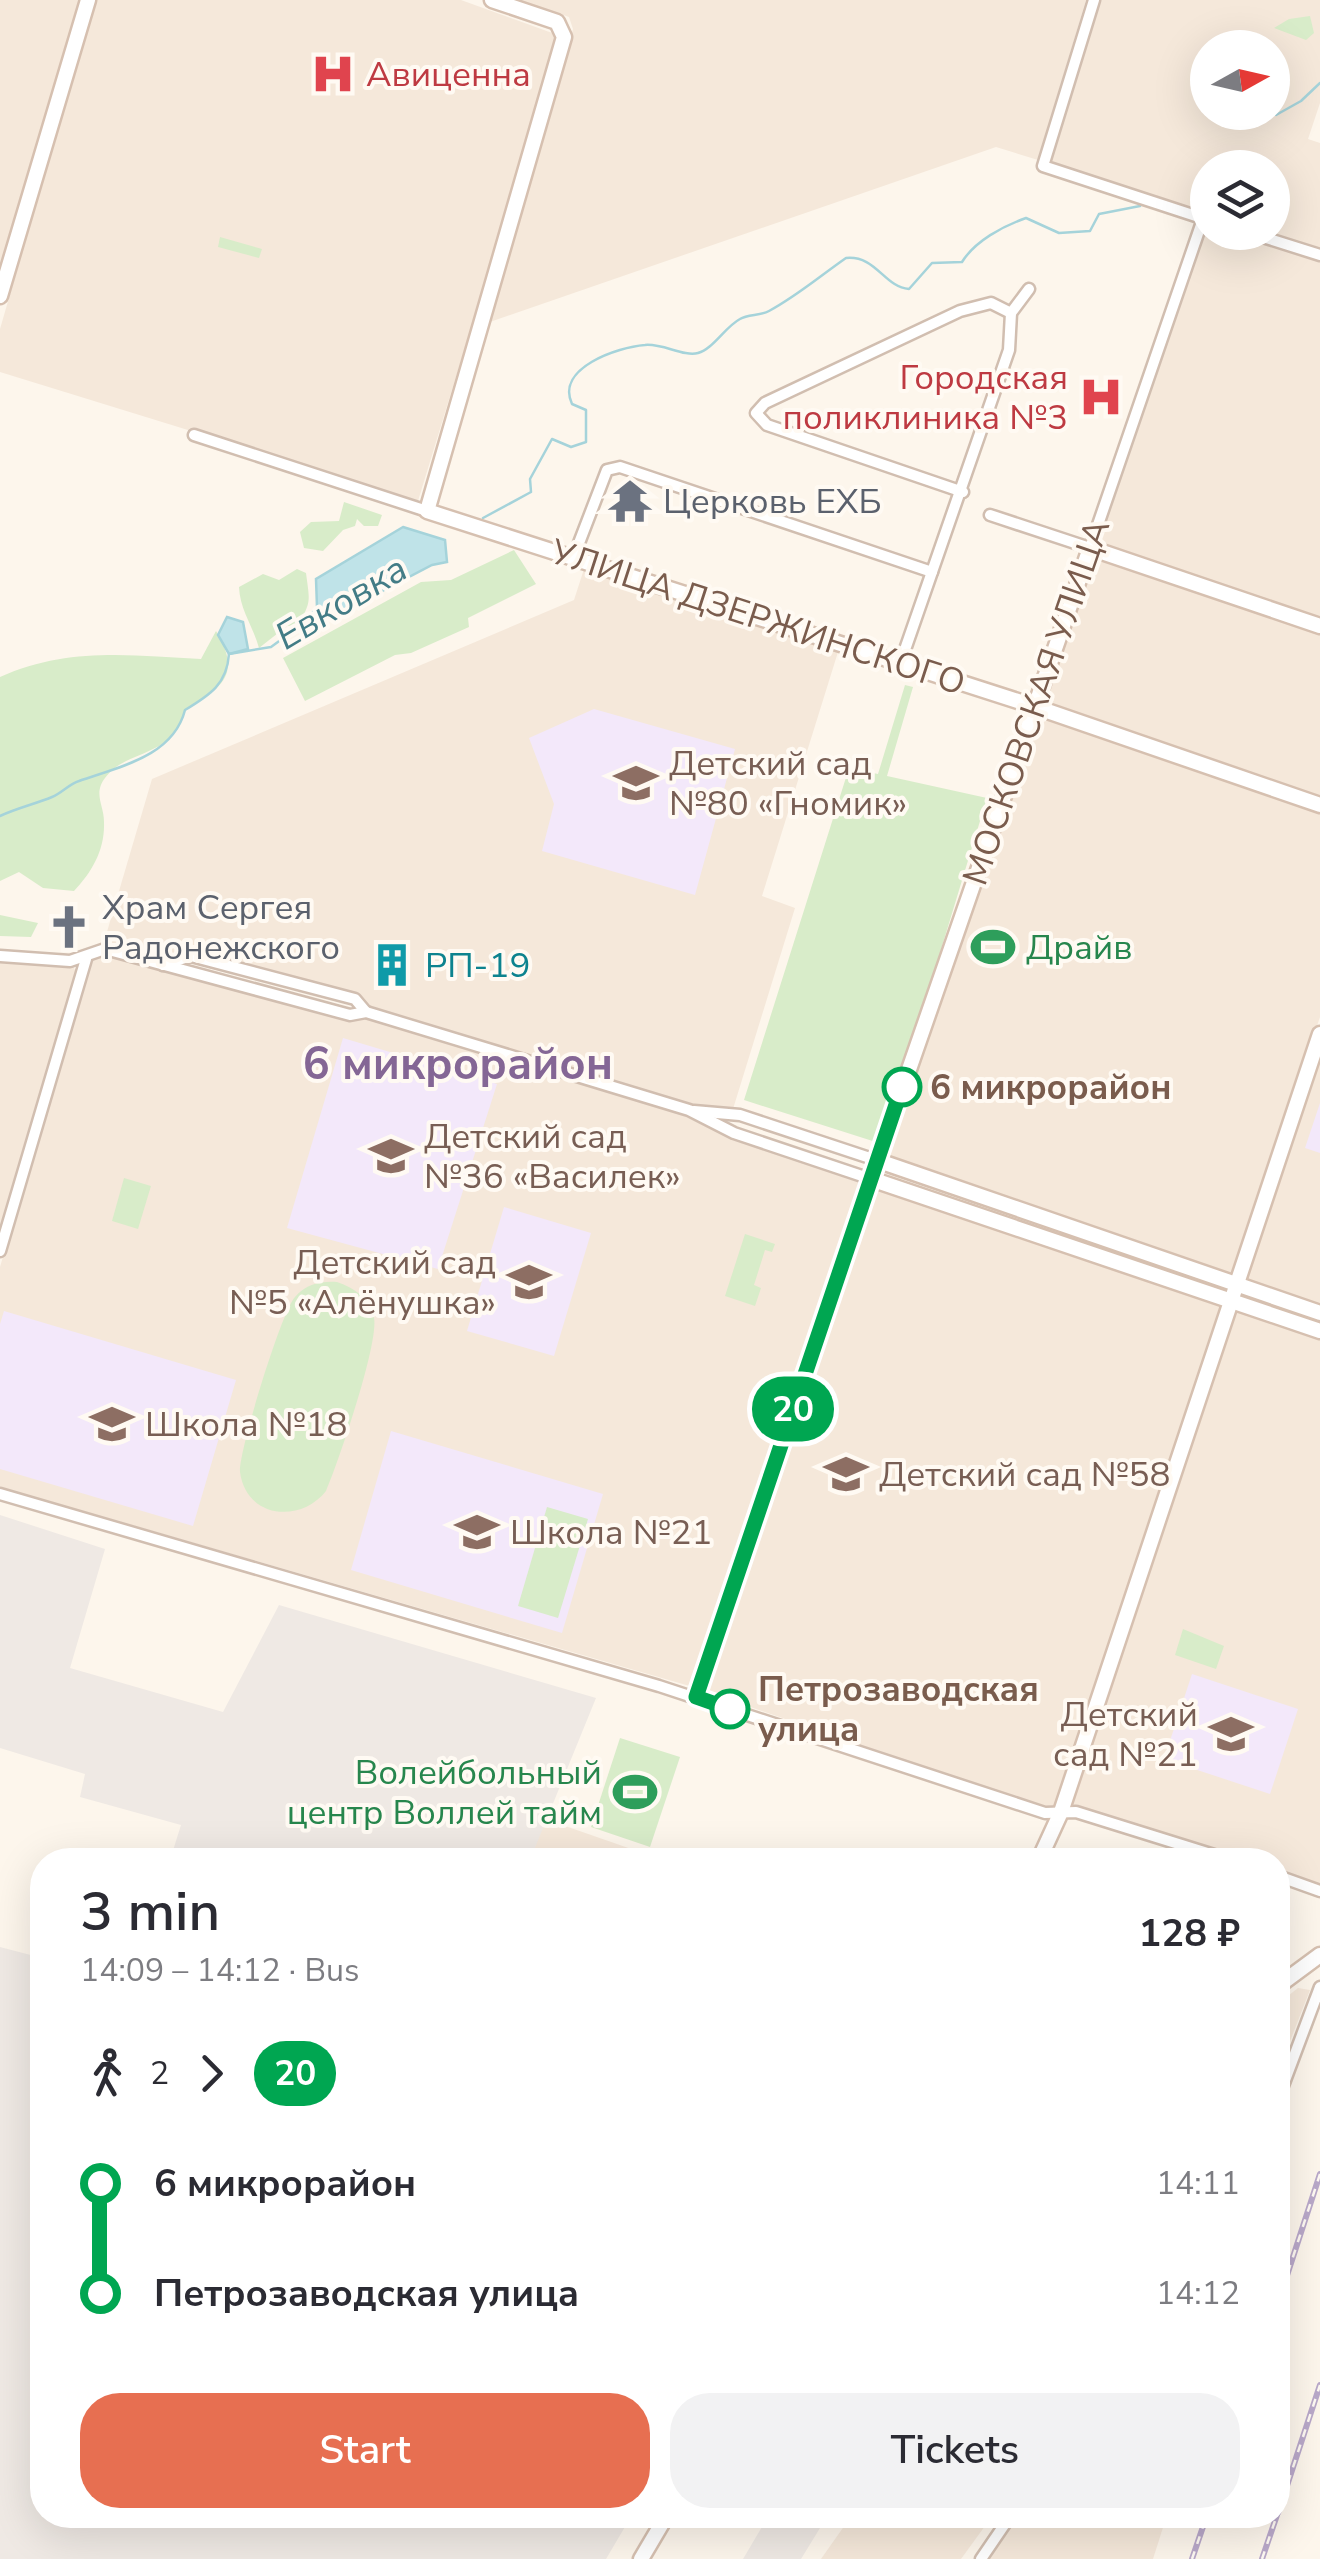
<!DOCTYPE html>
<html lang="en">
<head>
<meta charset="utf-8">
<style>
	:root { --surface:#fff; --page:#f2f2f3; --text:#2b2b33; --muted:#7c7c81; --accent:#e76f51 }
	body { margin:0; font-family:"Nunito Sans",sans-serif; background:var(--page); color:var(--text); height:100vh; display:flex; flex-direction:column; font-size:38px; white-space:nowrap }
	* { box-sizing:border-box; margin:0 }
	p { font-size:32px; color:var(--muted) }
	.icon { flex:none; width:55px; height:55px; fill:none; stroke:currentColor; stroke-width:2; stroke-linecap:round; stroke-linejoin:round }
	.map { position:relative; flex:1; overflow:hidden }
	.details { position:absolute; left:30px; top:1848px; width:1260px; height:680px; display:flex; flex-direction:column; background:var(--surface); border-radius:40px; box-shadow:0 10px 40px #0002 }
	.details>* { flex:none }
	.badge { padding:0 20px; border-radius:32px; font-size:35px; line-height:65px }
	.needle { width:65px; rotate:82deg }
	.fabs { position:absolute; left:1190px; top:30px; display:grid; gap:20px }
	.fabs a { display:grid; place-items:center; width:100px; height:100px; border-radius:50%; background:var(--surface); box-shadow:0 10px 40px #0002; font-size:50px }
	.map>.badge { position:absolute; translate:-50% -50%; box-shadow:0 0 0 5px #fff }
	.legs { display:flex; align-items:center; gap:15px; height:110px; padding:0 50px; font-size:32px }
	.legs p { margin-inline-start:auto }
	.summary { display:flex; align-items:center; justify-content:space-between; height:170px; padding:0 50px }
	h1 { font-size:55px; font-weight:600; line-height:75px }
	.primary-button { display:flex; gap:20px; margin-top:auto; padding:20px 50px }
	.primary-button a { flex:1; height:115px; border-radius:40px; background:var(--accent); color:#fff; font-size:40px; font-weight:600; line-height:115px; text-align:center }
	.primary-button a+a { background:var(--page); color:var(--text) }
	ul { padding:0 50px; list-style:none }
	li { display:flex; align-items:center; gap:35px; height:110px; font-size:38px }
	li i { display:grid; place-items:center; width:15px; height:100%; margin:0 12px; background:currentColor }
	li i::after { content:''; width:25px; height:25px; margin:-12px; border:8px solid; border-radius:50%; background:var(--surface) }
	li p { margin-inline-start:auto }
	li:first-child i { background:linear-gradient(#0000 50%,currentColor 0) }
	li:last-child i { background:linear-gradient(currentColor 50%,#0000 0) }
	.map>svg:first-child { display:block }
	.residential { fill:#f5e8da; fill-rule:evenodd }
	.industrial { fill:#efe9e4 }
	.education { fill:#f3e8fa }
	.green { fill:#d8ecc9 }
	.water { fill:#bfe3e8; stroke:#a5d3da; stroke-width:2.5 }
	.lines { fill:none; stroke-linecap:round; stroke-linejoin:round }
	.stream { stroke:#a5d3da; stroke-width:2.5 }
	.street-casing { stroke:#d1beb0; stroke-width:15 }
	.secondary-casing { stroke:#d6c0b0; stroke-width:19 }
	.street { stroke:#fff; stroke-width:10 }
	.secondary { stroke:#fff; stroke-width:14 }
	.rail-casing { stroke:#b9a8c9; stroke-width:6 }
	.rail { stroke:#fffaf3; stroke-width:2.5; stroke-dasharray:8; stroke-linecap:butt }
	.line-1-casing { stroke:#fff; stroke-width:22 }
	.line-1 { stroke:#00a651; stroke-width:15 }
	.stop-1-dot { fill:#fff; stroke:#00a651; stroke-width:5 }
	.labels { text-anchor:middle; stroke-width:8; stroke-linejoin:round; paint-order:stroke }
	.health-label { font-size:35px; fill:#be3a42; stroke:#fffaf3; text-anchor:start }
	.worship-label { font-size:35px; fill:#5b616d; stroke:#fffaf3; text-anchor:start }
	.street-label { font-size:35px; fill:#7a5c4d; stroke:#fffaf3 }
	.education-label { font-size:35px; fill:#785e54; stroke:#fffaf3; text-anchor:start }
	.leisure-label { font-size:35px; fill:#27864d; stroke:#fffaf3; text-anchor:start }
	.culture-label { font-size:35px; fill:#0d838f; stroke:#fffaf3; text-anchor:start }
	.stop-label { font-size:35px; font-weight:bold; fill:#7a5c4d; stroke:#fffaf3; text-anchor:start }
	.water-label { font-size:38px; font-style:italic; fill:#437c86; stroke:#fffaf3 }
	.district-label { font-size:45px; font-weight:bold; fill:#846695; stroke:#fffaf3 }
</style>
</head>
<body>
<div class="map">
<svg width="1320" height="2559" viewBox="0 0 1320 2559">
	<rect width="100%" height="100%" fill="#fdf6ec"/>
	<!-- residential -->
	<g class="residential">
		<path d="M0,0H84L0,286Z"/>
		<path d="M95,0H461L555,34L557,46L418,501L0,372V329Z"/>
		<path d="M519,0H1086L1038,160L996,147L487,323L573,29L569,17Z"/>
		<path d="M1100,0H1320V103L1308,139L1320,143V249L1269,233L1272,232V168H1208L1207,213L1051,163ZM1208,48H1272V112H1208Z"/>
		<path d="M1207,227L1208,232L1229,233L1320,262V619L1098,544Z"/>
		<path d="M1094,556L1320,633V798L1043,702Z"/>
		<path d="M584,569L838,652L762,896L795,908L733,1109L685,1103L368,1007L356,994L190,949L159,958L104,942L152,779L574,600Z"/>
		<path d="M1038,715L1320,811V1017L1231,1279L884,1157Z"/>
		<path d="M105,954L349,1021L364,1017L396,1026L682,1115L728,1137L863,1183L693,1687L0,1487V1267L89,961Z"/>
		<path d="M0,959L73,966L77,974L0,1237Z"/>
		<path d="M1320,1057V1309L1244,1283Z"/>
		<path d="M874,1186L1223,1304L1052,1811L704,1691Z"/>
		<path d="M1235,1310L1320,1338V1886L1278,1872V1860H1238L1068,1806Z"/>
		<path d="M545,1819L663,1860H530Z"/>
		<path d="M1298,1988L1310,1990L1278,2072V2004Z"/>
		<path d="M852,2515H993L961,2559H821Z"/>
		<path d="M1016,2515H1167L1153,2559H986Z"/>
	</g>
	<!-- industrial -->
	<g class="industrial">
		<path d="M0,1515L105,1549L70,1668L223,1712L279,1605L596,1698L530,1860H170L181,1825L80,1797L85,1774L0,1748Z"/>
		<path d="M0,1947L42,1958V2515H632L606,2559H0Z"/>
		<path d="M769,2515H828L801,2559H743Z"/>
	</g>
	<!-- education -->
	<g class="education">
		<path d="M594,709L735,749L695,895L542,851L554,804L529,738Z"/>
		<path d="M343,1038L497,1084L438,1269L287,1228Z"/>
		<path d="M1320,1103V1153L1305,1148Z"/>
		<path d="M504,1207L591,1233L554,1356L467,1331Z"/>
		<path d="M4,1311L236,1380L193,1526L0,1469V1324Z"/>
		<path d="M391,1431L603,1494L562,1633L351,1570Z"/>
		<path d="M1192,1674L1298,1709L1270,1794L1164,1759Z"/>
	</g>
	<!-- green -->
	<g class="green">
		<path d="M1310,16L1314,33L1306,40L1274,28L1289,19Z"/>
		<path d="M220,237L262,249L259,258L218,247Z"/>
		<path d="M344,502L382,515L378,526H364L357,519L355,526L343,530L323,551L304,548L300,532L311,522L339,521Z"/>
		<path d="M514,550L536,584L468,618L469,627L411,653L395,655L305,701L283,658L421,582L451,580Z"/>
		<path d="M297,569L306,573C310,603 311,600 299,625L287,626L259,648C253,626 240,610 239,587L263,574L279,580Z"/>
		<path d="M216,631C242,674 223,687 185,710C173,759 127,748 105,778C93,794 104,805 104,822C105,850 92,872 74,891L43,888L19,872L0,881V677C66,647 130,655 201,659Z"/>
		<path d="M905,685L913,687L887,776L987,798L882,1144L744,1100L849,768L878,774Z"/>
		<path d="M0,915L38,923L31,937L0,936Z"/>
		<path d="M124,1178L151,1186L138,1229L112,1221Z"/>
		<path d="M745,1234L775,1244L772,1252L765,1250L754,1285L761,1288L755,1306L725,1296Z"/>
		<path d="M337,1282C355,1288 370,1299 374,1318C379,1343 338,1464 326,1491C300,1524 246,1518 240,1472C238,1453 282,1310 295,1297C306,1284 321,1281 337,1282Z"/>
		<path d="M547,1507L588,1519L558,1618L518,1606Z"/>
		<path d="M1183,1629L1224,1646L1216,1669L1175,1655Z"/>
		<path d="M620,1738L680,1757L650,1847L591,1827Z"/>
	</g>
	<!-- water -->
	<g class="water">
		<path d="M403,527L445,540L447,562L432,565L342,612L306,621L317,607L316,579Z"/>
		<path d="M227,617L243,622L248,649L229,654L218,635Z"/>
	</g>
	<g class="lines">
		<!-- stream -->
		<g class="stream">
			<path d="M1276,115L1301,101L1320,83"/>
			<path d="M483,518L531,492L530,479L552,439L571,447L586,442V410L572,404C555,368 618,347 645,345C662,343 684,357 698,353C713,349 725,327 740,319C748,314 760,316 769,311C797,296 820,276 846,258C876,255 884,287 909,289L932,263L962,262C975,241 1003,226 1026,218L1059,233L1090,231L1099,214L1140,206"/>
			<path d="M0,816C17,808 35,804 52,797C62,793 69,784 79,781C118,767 173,757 185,710C210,695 227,684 229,654L271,647L308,620"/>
		</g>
		<!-- street casing -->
		<g class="street-casing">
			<g id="street">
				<path d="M1094,0L1043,166L1208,220"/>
				<path d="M1247,232L1320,255"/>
				<path d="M194,435L427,511"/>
				<path d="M963,492L767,425L756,413L765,403L960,311L991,303L1011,313"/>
				<path d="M990,515L1090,548L1203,219"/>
				<path d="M574,556L607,470L620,467L932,572"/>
				<path d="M900,664L1009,350L1011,313L1029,289"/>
				<path d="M0,956L70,961L105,949L350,1015L366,1012L689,1110L734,1133L871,1179L696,1697"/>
				<path d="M163,965L191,956L355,999L366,1012"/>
				<path d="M694,1111L740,1115L876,1160"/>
				<path d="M0,1251L86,959"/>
				<path d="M0,1494L659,1686L1045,1813L1076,1812L1230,1860"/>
				<path d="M1278,1876L1320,1891"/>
				<path d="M1278,2099L1320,1987"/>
				<path d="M981,2559L1011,2515"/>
			</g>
		</g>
		<!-- secondary casing -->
		<g class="secondary-casing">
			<g id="secondary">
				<path d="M492,0L557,22L564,37L427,511L1024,703L1320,805"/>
				<path d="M0,296L88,0"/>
				<path d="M1320,626L1090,548L871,1179L1320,1331"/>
				<path d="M876,1160L1320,1313"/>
				<path d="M1039,1860L1061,1812L1320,1034"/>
				<path d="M1278,1986L1320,1955"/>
				<path d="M641,2559L667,2515"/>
			</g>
		</g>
		<!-- street -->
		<use href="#street" class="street"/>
		<!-- secondary -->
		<use href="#secondary" class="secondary"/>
		<!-- rail casing -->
		<g class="rail-casing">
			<g id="rail">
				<path d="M1278,2303L1320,2174"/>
				<path d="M1278,2513L1320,2385"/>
				<path d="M1192,2559L1207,2515"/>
				<path d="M1262,2559L1277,2515"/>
			</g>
		</g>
		<!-- rail -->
		<use href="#rail" class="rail"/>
	</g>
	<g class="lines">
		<!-- line-1 casing -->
		<g class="line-1-casing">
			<path id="line-1" d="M730,1709L696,1697L902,1087"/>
		</g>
		<!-- line-1 -->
		<use href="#line-1" class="line-1"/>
	</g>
	<!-- icons -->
	<defs>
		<g id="hospital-bare" transform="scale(3.45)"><path d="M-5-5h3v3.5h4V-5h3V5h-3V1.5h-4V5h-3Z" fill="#e0444e" stroke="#fffaf3" stroke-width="2.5" paint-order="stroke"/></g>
		<g id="temple-bare" transform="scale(3.45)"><path d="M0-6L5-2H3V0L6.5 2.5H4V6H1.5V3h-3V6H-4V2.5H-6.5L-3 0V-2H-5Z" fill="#6b7280" stroke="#fffaf3" stroke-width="2.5" paint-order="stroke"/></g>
		<g id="school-bare" transform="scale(3.45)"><path d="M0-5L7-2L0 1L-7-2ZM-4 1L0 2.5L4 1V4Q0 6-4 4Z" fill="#8d6e63" stroke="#fffaf3" stroke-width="2.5" paint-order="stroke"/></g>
		<g id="church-bare" transform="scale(3.45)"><path d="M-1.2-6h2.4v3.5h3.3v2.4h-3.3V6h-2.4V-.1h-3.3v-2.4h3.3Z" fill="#6b7280" stroke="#fffaf3" stroke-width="2.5" paint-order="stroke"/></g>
		<g id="stadium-bare" transform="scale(3.45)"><path d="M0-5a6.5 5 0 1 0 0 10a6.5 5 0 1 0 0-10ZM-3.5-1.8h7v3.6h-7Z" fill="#2e9e5b" stroke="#fffaf3" stroke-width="2.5" paint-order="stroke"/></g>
		<g id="building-bare" transform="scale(3.45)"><path d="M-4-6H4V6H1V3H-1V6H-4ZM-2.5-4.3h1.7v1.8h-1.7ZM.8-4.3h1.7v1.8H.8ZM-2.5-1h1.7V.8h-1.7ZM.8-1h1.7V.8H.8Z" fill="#0f9aa8" stroke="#fffaf3" stroke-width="2.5" paint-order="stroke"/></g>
	</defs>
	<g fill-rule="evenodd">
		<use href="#hospital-bare" x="333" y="74"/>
		<use href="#hospital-bare" x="1101" y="397"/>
		<use href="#temple-bare" x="630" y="501"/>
		<use href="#school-bare" x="636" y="783"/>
		<use href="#church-bare" x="69" y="927"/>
		<use href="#stadium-bare" x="993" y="947"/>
		<use href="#building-bare" x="392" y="965"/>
		<use href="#school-bare" x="391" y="1156"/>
		<use href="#school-bare" x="529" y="1282"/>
		<use href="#school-bare" x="112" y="1424"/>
		<use href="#school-bare" x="846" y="1474"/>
		<use href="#school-bare" x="477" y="1532"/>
		<use href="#school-bare" x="1231" y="1734"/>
		<use href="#stadium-bare" x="635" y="1792"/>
	</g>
	<!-- markers -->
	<g class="stop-1-dot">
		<circle cx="902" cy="1087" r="18"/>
		<circle cx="730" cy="1709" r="18"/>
	</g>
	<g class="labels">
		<!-- health labels -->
		<g class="health-label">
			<text x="366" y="86">Авиценна</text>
			<text x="1068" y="389" text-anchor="end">Городская<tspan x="1068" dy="40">поликлиника №3</tspan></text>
		</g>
		<!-- worship labels -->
		<g class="worship-label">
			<text x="663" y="513">Церковь ЕХБ</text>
			<text x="102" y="919">Храм Сергея<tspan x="102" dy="40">Радонежского</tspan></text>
		</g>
		<!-- street labels -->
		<g class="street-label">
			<text transform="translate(758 617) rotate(18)" y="12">УЛИЦА ДЗЕРЖИНСКОГО</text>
			<text transform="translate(1036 702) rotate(-71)" y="12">МОСКОВСКАЯ УЛИЦА</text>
		</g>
		<!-- education labels -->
		<g class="education-label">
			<text x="669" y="775">Детский сад<tspan x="669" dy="40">№80 «Гномик»</tspan></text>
			<text x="424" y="1148">Детский сад<tspan x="424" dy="40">№36 «Василек»</tspan></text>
			<text x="496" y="1274" text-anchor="end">Детский сад<tspan x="496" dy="40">№5 «Алёнушка»</tspan></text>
			<text x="145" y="1436">Школа №18</text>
			<text x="879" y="1486">Детский сад №58</text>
			<text x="510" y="1544">Школа №21</text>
			<text x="1198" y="1726" text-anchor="end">Детский<tspan x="1198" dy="40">сад №21</tspan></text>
		</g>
		<!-- leisure labels -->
		<g class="leisure-label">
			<text x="1026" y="959">Драйв</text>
			<text x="602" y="1784" text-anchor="end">Волейбольный<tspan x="602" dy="40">центр Воллей тайм</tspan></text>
		</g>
		<!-- culture labels -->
		<g class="culture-label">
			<text x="425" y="977">РП-19</text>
		</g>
		<!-- stop labels -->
		<g class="stop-label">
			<text x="930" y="1099">6 микрорайон</text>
			<text x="758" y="1701">Петрозаводская<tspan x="758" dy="40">улица</tspan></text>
		</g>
		<!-- water labels -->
		<g class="water-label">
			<text transform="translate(341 602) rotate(-31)" y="13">Евковка</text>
		</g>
		<!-- district labels -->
		<g class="district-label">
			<text x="458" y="1079">6 микрорайон</text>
		</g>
	</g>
</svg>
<div class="fabs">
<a><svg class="needle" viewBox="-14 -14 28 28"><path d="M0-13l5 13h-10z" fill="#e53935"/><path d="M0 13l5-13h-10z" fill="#7c7c81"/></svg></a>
<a><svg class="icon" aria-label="layers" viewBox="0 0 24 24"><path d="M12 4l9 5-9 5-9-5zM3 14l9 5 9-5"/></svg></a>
</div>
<b class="badge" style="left:793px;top:1409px;background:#00a651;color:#fff">20</b>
<section class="details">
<div class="summary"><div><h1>3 min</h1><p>14:09 – 14:12 · Bus</p></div><b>128 ₽</b></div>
<div class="legs"><svg class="icon" aria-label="walk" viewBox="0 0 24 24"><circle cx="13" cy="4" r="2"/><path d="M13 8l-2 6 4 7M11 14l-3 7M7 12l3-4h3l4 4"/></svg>2<svg class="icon" aria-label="forward" viewBox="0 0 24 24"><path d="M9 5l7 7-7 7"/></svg><b class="badge" style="background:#00a651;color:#fff">20</b></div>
<ul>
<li><i style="color:#00a651"></i><b>6 микрорайон</b><p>14:11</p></li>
<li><i style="color:#00a651"></i><b>Петрозаводская улица</b><p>14:12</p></li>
</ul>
<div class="primary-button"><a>Start</a><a>Tickets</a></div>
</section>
</div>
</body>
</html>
